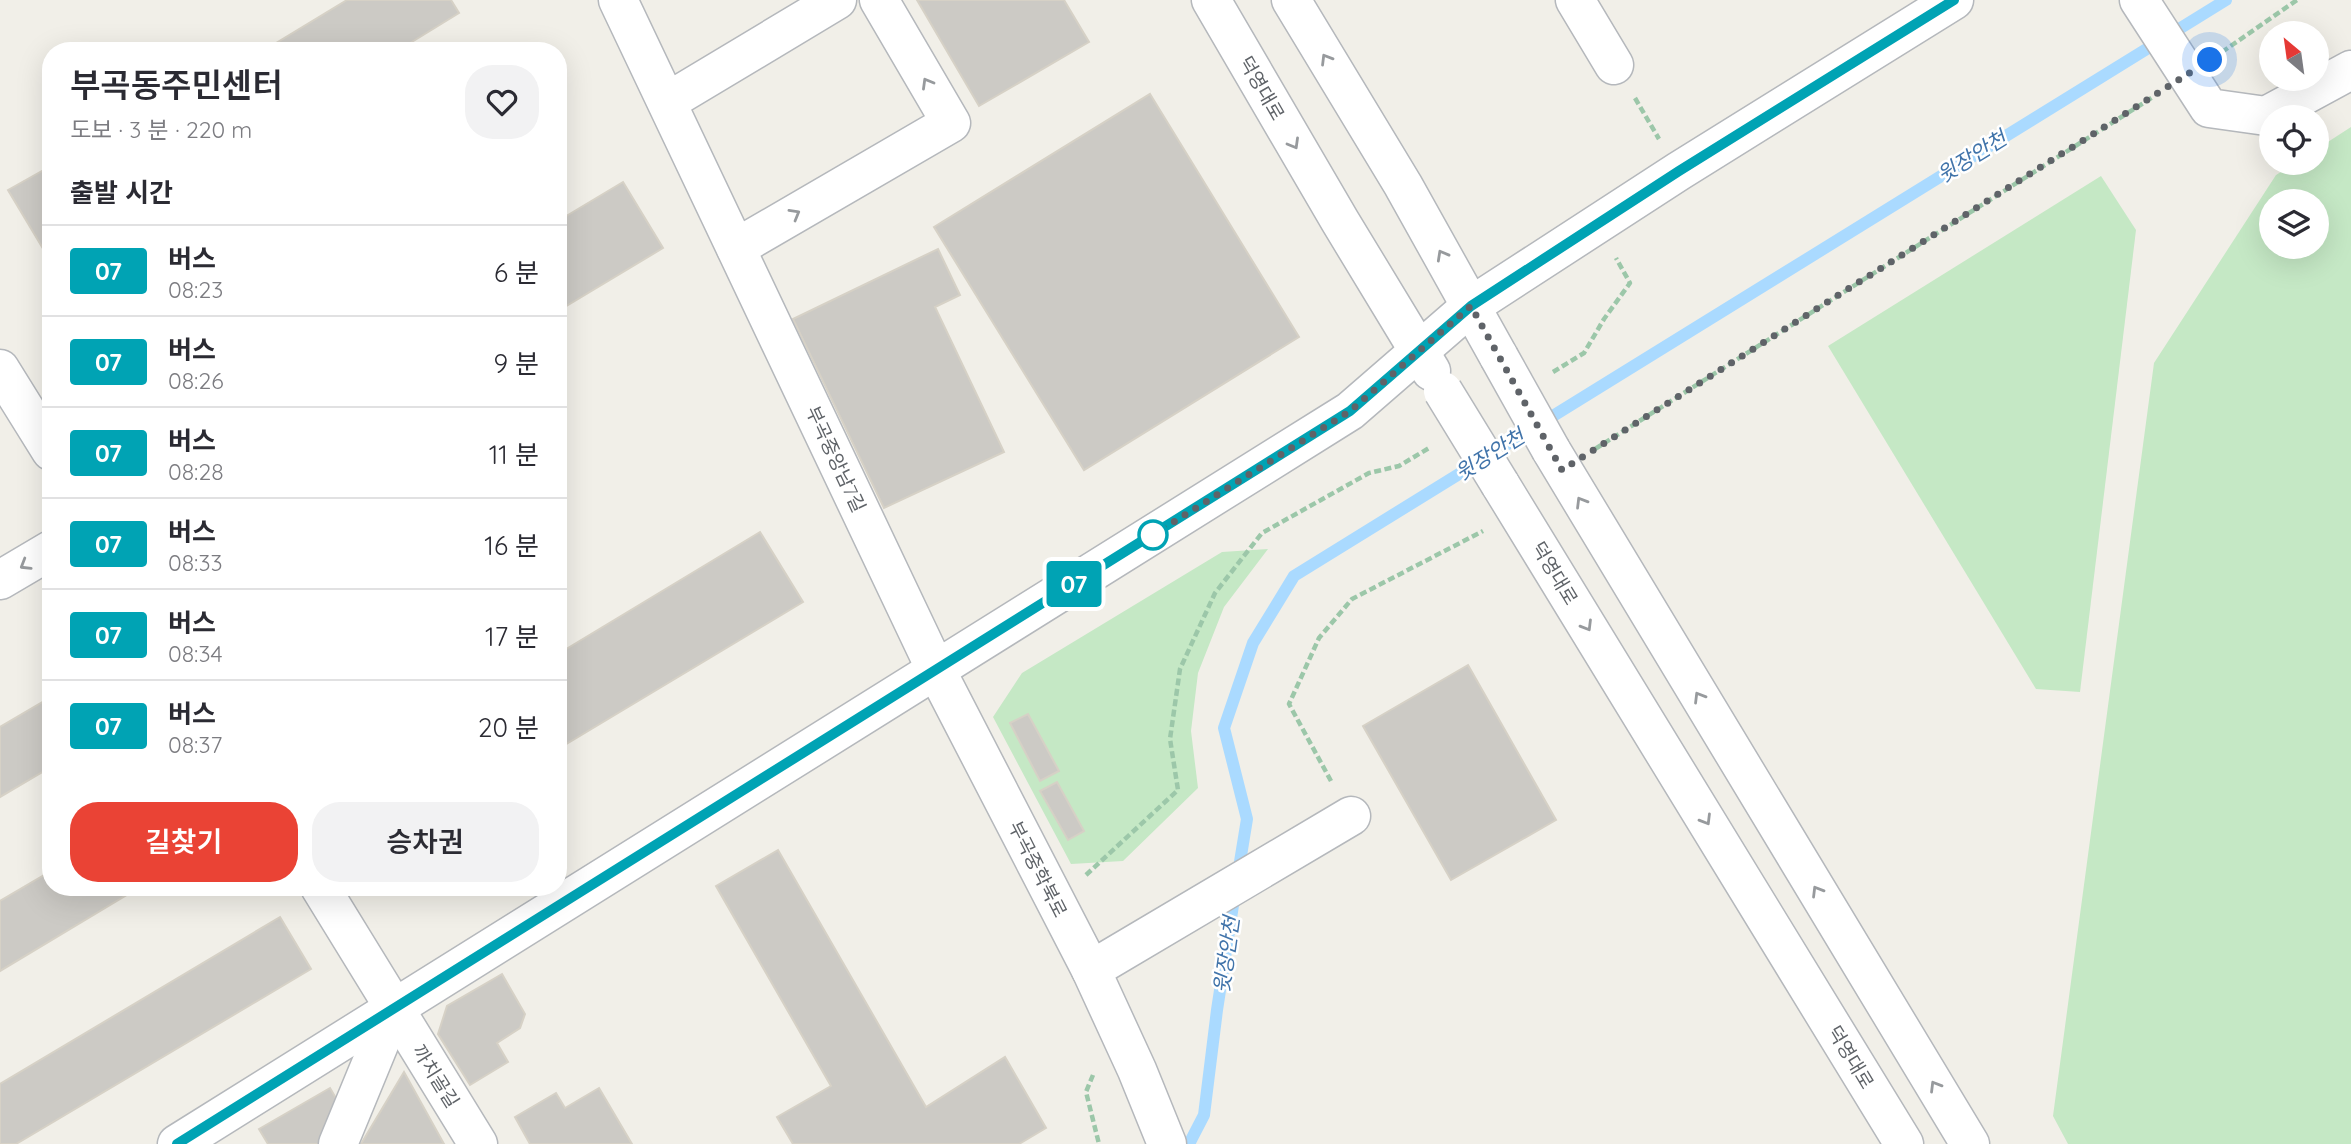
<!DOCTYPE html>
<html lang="ko">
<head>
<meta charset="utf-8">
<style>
	:root { --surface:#fff; --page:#f2f2f3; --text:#2b2b33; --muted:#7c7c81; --line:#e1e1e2; --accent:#ea4335 }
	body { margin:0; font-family:Quicksand,"Noto Sans KR",sans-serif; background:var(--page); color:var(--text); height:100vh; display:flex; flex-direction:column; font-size:26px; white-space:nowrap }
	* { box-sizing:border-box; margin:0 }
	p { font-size:23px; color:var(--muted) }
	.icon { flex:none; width:38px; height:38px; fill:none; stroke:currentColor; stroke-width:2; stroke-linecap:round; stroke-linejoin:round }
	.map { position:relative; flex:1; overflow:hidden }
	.sheet { position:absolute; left:42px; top:42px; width:525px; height:854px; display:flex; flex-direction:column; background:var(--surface); border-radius:28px; box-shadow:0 7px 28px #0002 }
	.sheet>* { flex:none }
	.badge { padding:0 14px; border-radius:5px; font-size:24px; line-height:46px }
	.needle { width:46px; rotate:331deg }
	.buttons { position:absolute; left:2259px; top:21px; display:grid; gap:14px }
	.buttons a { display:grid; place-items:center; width:70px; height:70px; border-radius:50%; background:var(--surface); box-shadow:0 7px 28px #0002; font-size:35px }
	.you { position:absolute; width:35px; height:35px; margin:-18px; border:5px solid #fff; border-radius:50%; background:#1a73e8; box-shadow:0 0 0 10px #1a73e833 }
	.map>.badge { position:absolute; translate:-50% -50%; box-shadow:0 0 0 4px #fff }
	h2 { padding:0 28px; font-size:26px; line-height:63px }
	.round { display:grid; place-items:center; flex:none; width:74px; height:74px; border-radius:28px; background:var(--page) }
	.head { display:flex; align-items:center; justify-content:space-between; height:119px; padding:0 28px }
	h1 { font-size:33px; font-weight:600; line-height:52px }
	.button { display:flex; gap:14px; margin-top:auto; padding:14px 28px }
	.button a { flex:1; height:80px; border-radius:28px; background:var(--accent); color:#fff; font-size:28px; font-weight:600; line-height:80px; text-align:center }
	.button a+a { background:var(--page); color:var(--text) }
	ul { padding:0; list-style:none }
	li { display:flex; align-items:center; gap:21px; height:91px; padding:0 28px; border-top:2px solid var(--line) }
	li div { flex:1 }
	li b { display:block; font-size:26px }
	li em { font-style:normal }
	li .badge { min-width:77px; font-weight:700; text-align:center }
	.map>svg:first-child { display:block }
	.green { fill:#c5e8c5; fill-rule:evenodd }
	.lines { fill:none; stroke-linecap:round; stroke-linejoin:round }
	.stream { stroke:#aadaff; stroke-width:12 }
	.building { fill:#cccac5; stroke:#d6d1c6; stroke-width:2 }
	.minor-casing { stroke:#b5b8bc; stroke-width:41 }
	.path { stroke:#9cc7a9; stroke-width:4.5; stroke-dasharray:7 3.5; stroke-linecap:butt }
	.minor { stroke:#fff; stroke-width:38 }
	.minor-bridge-casing { stroke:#b5b8bc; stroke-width:41; stroke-linecap:butt }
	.minor-bridge { stroke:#fff; stroke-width:38 }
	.oneway { stroke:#979a9d }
	.line-casing { stroke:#fff; stroke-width:16 }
	.line { stroke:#00a3b4; stroke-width:10 }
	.walk { stroke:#5f6368; stroke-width:7; stroke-dasharray:0 12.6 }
	.stop-dot { fill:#fff; stroke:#00a3b4; stroke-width:3.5 }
	.labels { text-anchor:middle; stroke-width:5; stroke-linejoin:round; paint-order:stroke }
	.street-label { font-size:19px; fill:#5f6368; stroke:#fff }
	.water-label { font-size:21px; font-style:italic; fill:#4174aa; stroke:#fff }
</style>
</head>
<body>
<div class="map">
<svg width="2351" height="1144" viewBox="0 0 2351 1144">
	<rect width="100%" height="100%" fill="#f1efe8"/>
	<!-- green -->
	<g class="green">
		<path d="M2351,127V1144H2068L2053,1116L2154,363L2276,175L2295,163H2317V149ZM2272,201H2317V247H2272Z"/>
		<path d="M2101,176L2136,230L2080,692L2036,689L1828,346Z"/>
		<path d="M1268,549L1224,607L1198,673L1191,731L1198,788L1123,861L1071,864L993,717L1022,673L1222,552Z"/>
	</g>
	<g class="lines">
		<!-- stream -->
		<g class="stream">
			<path d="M1238,874L1247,819L1224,728L1253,643L1294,576L2226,0"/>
			<path d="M1189,1144L1204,1115L1217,1010L1235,892"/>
		</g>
	</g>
	<!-- building -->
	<g class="building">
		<path d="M347,0H451L459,13L397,51H263Z"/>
		<path d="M917,0H1064L1089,42L979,106Z"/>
		<path d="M1150,94L1299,337L1084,470L934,227Z"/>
		<path d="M51,166V262L8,190Z"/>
		<path d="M623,182L663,248L558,311V221Z"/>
		<path d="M938,249L960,295L935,307L1004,452L884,508L793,319Z"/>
		<path d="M760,532L803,602L558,749V654Z"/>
		<path d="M1468,665L1556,820L1451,880L1363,726Z"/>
		<path d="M51,697V767L0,797V727Z"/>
		<path d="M1028,714L1059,771L1040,781L1010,723Z"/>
		<path d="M1057,782L1084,831L1068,840L1040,791Z"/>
		<path d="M778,850L926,1107L1005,1057L1046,1128L1019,1144H793L777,1117L831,1086L716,886Z"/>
		<path d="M51,871V887H140L0,971V901Z"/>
		<path d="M280,917L311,969L16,1144H0V1084Z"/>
		<path d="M502,974L525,1014L520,1028L497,1043L508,1062L470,1085L438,1034L447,1006Z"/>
		<path d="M404,1072L444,1144H361Z"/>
		<path d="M330,1088L340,1105L322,1144H268L259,1129Z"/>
		<path d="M599,1088L632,1144H530L515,1117L556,1093L565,1108Z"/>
	</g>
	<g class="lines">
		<!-- minor casing -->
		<g class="minor-casing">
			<g id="minor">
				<path d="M618,0L936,670L1091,970L1137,1070L1167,1144"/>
				<path d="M1211,0L1340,221L1431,371"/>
				<path d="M1291,0L1403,185L1499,357"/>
				<path d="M1575,0L1614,65"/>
				<path d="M2139,0L2209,108L2266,116L2351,70"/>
				<path d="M667,102L837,0"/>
				<path d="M736,248L951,123L879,0"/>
				<path d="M0,369L51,451"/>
				<path d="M1551,450L1970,1144"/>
				<path d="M1500,484L1904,1144"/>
				<path d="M0,580L51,550"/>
				<path d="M320,887L478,1144"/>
				<path d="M1091,970L1351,816"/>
				<path d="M177,1144L1350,411L1471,306L1679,171L1954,0"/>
				<path d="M338,1144L394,1008"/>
			</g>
		</g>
		<!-- path -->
		<g class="path">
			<path d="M2222,52L2297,0"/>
			<path d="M1635,98L1659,139"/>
			<path d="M1553,372L1584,353L1604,319L1630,283L1616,258"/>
			<path d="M1595,449L2153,97"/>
			<path d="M1331,781L1289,704L1319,638L1352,599L1483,531"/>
			<path d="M1086,875L1178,790L1170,739L1180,669L1215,593L1262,533L1369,473L1399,466L1429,448"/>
			<path d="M1093,1075L1086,1092L1099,1144"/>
		</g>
		<!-- minor -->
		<use href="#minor" class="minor"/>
		<!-- minor-bridge casing -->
		<g class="minor-bridge-casing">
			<g id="minor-bridge">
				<path d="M1499,357L1551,450"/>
				<path d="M1443,391L1500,484"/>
			</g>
		</g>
		<!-- minor-bridge -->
		<use href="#minor-bridge" class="minor-bridge"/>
	</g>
	<!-- one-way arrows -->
	<defs><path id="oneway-chevron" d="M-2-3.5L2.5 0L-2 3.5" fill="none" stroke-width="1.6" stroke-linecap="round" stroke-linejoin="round" transform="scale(1.75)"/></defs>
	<g class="oneway">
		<use href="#oneway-chevron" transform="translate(1326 59) rotate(-121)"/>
		<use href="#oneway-chevron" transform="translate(927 83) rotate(-120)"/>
		<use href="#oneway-chevron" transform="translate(1294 144) rotate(60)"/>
		<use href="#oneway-chevron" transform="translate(795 214) rotate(-30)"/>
		<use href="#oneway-chevron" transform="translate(1442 255) rotate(-119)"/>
		<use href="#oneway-chevron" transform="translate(1581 502) rotate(-121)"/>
		<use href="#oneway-chevron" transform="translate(25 565) rotate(149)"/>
		<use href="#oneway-chevron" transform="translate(1587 626) rotate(59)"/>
		<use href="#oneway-chevron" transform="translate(1699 697) rotate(-121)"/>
		<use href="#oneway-chevron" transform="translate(1706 820) rotate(59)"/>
		<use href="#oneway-chevron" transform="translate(1817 891) rotate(-121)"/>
		<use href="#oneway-chevron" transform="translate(1935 1086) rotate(-121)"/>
	</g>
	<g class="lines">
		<!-- line casing -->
		<g class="line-casing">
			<path id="line" d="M177,1144L1350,411L1471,306L1679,171L1954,0"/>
		</g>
		<!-- line -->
		<use href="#line" class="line"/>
		<!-- walk -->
		<path class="walk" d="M1153,535L1350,411L1471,306L1562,470L2210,60"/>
	</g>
	<!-- markers -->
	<circle class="stop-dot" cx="1153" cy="535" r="14"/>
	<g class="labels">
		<!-- street labels -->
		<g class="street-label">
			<text transform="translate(1262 88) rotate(60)" y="7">덕영대로</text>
			<text transform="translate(836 459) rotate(65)" y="7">부곡중앙남7길</text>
			<text transform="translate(1555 573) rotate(59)" y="7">덕영대로</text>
			<text transform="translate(1038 869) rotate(63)" y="7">부곡중학북로</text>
			<text transform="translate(1851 1057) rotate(59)" y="7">덕영대로</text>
			<text transform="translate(436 1076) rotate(58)" y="7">까치골길</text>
		</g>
		<!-- water labels -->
		<g class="water-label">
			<text transform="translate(1972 157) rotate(-32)" y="7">윗장안천</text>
			<text transform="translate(1490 455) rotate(-32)" y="7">윗장안천</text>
			<text transform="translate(1227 955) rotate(-82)" y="7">윗장안천</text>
		</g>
	</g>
</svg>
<div class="buttons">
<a><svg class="needle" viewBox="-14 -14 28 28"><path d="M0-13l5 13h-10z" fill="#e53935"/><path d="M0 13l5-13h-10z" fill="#7c7c81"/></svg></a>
<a><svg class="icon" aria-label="locate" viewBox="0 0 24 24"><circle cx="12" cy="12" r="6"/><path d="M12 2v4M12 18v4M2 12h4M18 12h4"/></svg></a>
<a><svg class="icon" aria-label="layers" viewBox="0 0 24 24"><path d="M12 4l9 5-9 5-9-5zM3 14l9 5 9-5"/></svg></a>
</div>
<div class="you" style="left:2210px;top:60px"></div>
<b class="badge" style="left:1074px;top:584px;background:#00a3b4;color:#fff">07</b>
<section class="sheet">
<div class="head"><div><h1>부곡동주민센터</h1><p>도보 · 3 분 · 220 m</p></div><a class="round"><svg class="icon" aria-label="heart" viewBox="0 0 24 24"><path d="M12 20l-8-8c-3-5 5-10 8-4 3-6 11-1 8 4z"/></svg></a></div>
<h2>출발 시간</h2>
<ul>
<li><span class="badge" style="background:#00a3b4;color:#fff">07</span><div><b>버스</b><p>08:23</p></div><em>6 분</em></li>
<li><span class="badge" style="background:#00a3b4;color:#fff">07</span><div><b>버스</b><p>08:26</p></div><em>9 분</em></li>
<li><span class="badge" style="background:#00a3b4;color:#fff">07</span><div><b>버스</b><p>08:28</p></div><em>11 분</em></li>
<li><span class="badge" style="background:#00a3b4;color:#fff">07</span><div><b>버스</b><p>08:33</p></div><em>16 분</em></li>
<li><span class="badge" style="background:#00a3b4;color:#fff">07</span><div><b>버스</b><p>08:34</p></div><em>17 분</em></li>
<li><span class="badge" style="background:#00a3b4;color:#fff">07</span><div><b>버스</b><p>08:37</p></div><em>20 분</em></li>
</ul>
<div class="button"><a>길찾기</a><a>승차권</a></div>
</section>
</div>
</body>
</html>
